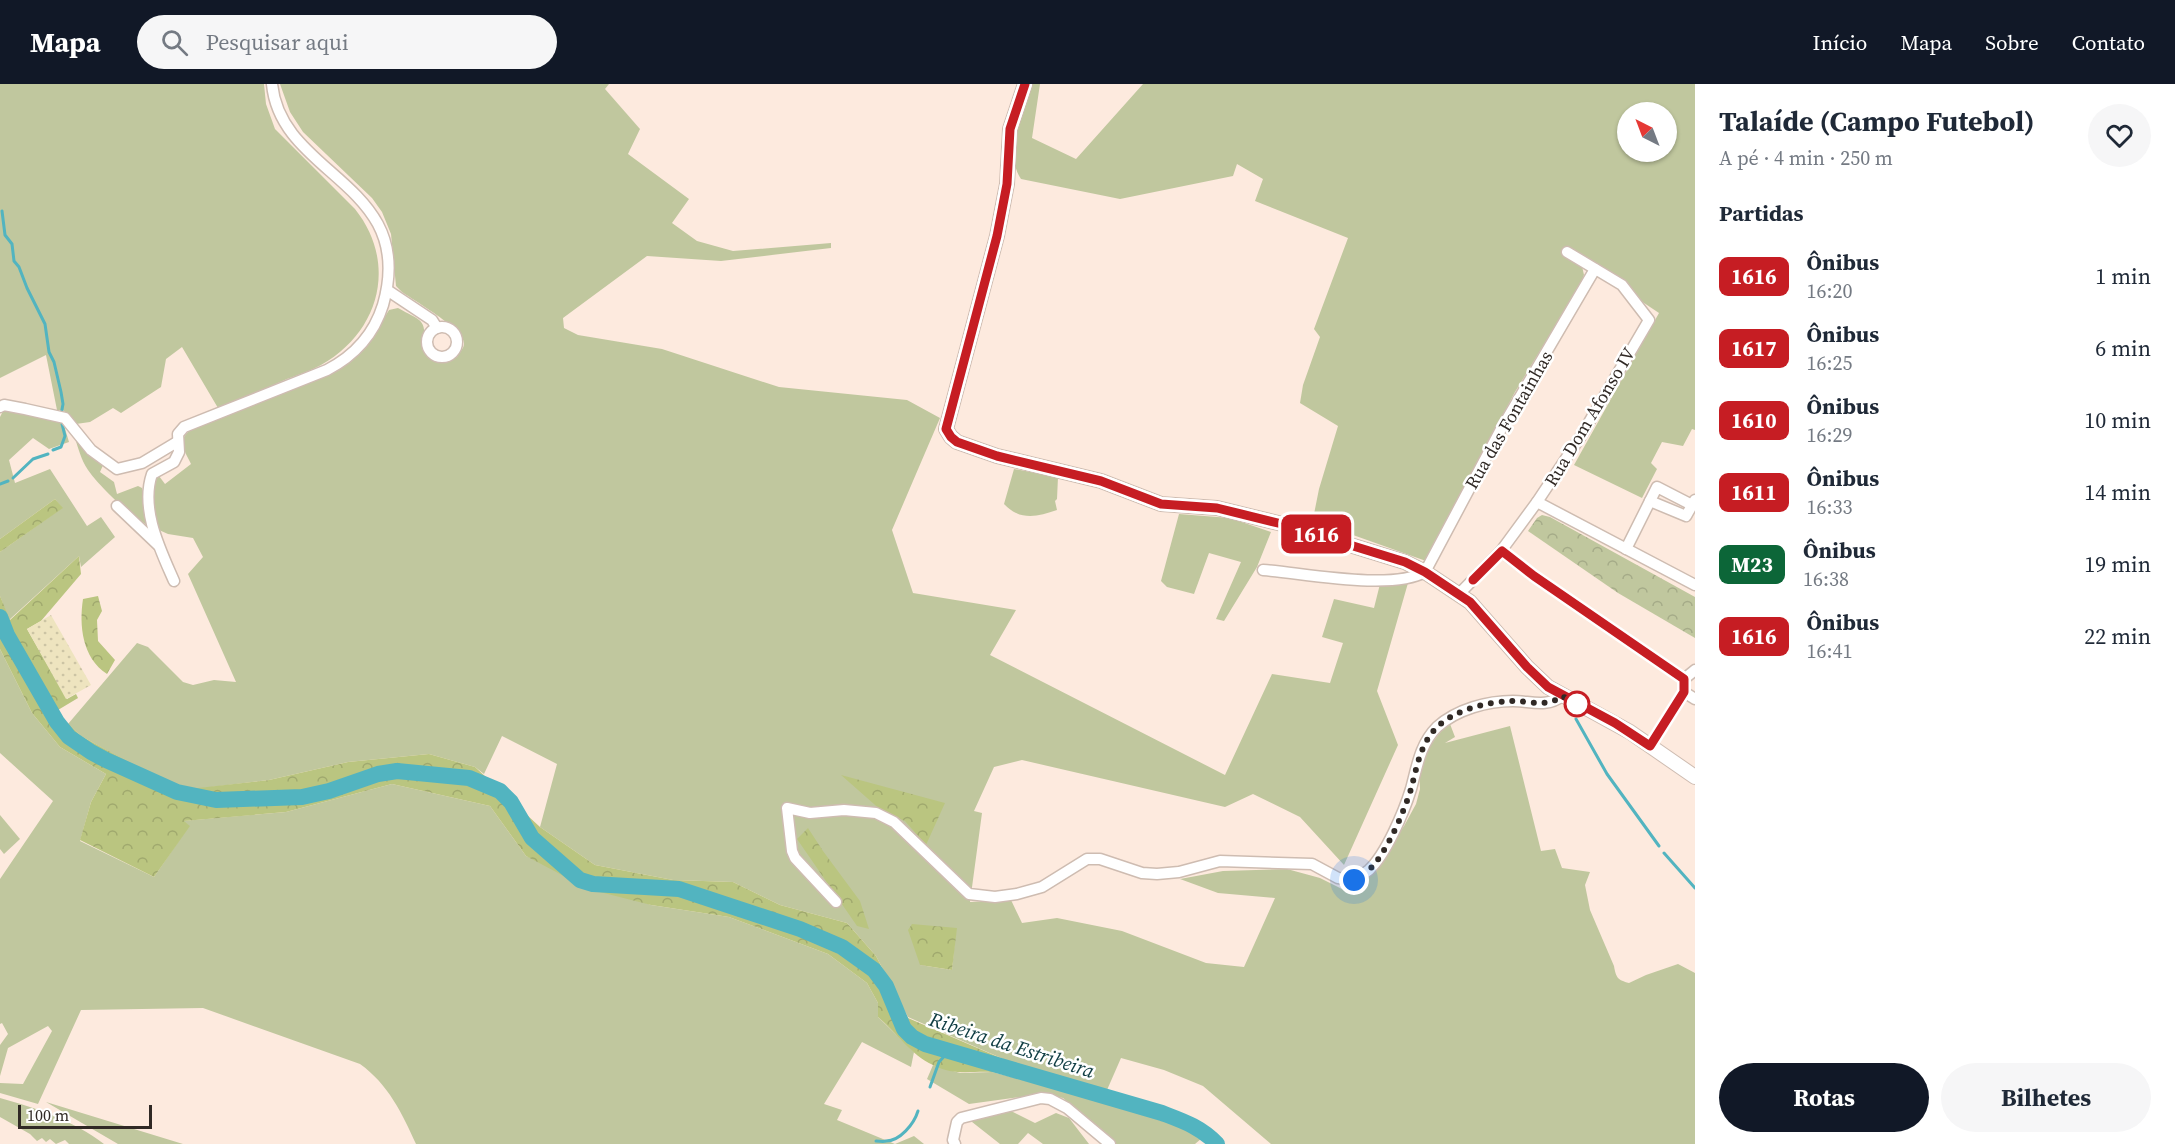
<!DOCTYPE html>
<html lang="pt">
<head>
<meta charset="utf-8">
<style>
	:root { --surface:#fff; --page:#f6f6f7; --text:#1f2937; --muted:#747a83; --accent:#111827 }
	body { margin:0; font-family:"Source Serif 4",serif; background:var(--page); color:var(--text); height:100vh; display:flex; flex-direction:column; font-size:22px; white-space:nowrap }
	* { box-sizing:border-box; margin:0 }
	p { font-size:20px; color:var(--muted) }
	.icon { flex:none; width:33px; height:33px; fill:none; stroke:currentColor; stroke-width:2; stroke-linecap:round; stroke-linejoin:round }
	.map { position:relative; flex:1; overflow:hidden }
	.drawer { display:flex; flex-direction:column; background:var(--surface); width:480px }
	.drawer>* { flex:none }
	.badge { padding:0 12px; border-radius:9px; font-size:21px; line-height:39px }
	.needle { width:39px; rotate:318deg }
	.tools { position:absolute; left:1617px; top:18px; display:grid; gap:12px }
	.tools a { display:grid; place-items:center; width:60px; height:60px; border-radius:50%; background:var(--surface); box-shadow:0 2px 4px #0004; font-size:30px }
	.scale { position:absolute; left:18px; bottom:15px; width:134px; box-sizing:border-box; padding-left:6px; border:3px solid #302925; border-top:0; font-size:16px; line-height:21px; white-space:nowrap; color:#302925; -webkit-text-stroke:4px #fff; paint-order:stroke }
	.you { position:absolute; width:30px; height:30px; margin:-15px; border:4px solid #fff; border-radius:50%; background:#1a73e8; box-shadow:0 0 0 9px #1a73e833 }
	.map>.badge { position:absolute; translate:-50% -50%; box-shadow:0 0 0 3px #fff }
	h2 { padding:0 24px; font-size:22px; line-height:54px }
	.round { display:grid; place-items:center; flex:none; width:63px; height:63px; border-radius:32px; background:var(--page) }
	.headline { display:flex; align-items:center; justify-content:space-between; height:102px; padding:0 24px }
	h1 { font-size:28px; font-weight:700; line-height:45px }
	.cta { display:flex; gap:12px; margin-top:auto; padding:12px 24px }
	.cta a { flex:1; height:69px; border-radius:36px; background:var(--accent); color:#fff; font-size:24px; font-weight:700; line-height:69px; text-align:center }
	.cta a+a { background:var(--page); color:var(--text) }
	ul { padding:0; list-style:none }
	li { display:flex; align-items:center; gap:18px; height:72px; padding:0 24px }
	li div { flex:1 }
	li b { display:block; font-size:22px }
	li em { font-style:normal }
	li .badge { min-width:66px; font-weight:700; text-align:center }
	header { display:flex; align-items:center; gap:36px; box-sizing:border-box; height:84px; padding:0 30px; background:var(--accent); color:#fff }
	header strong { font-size:28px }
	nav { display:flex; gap:33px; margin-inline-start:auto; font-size:21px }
	.search { width:420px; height:54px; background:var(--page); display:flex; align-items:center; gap:15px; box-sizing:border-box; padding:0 21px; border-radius:33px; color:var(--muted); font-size:22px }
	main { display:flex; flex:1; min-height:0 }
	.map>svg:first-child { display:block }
	.green { fill:#c0c79e; fill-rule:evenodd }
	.forest { fill:url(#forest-crowns) }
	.sand { fill:url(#sand-dots) }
	.park { fill:url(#park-crowns) }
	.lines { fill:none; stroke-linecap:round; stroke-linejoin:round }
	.stream { stroke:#52b4c0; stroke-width:3 }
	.river { stroke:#52b4c0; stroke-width:16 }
	.street-casing { stroke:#cebcb1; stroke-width:13 }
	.secondary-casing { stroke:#cebcb1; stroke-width:16 }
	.street { stroke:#fff; stroke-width:10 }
	.secondary { stroke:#fff; stroke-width:14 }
	.line-casing { stroke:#fff; stroke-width:14 }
	.line { stroke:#c61d23; stroke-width:9 }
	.walk { stroke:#302925; stroke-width:6; stroke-dasharray:0 10.8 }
	.stop-dot { fill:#fff; stroke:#c61d23; stroke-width:3 }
	.labels { text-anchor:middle; stroke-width:5; stroke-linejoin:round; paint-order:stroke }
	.street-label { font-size:18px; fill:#302925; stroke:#fff }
	.water-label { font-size:20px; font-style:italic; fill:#0f3d43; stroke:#fff }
</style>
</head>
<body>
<header>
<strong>Mapa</strong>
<div class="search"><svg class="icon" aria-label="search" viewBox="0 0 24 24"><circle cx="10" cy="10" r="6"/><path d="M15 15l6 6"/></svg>Pesquisar aqui</div>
<nav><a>Início</a><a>Mapa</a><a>Sobre</a><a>Contato</a></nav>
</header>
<main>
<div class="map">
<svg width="1695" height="1060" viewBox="0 0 1695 1060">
	<defs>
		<pattern id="forest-crowns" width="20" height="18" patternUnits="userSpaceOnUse" patternTransform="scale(1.5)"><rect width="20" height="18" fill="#bac580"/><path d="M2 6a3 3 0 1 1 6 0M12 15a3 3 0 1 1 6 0" fill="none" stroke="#a0a96e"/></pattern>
		<pattern id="sand-dots" width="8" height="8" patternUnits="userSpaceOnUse" patternTransform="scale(1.5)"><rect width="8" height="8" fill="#eee4bf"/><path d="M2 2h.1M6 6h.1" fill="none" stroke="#ccc4a4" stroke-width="1.8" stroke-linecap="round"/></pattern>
		<pattern id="park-crowns" width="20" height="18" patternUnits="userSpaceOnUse" patternTransform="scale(1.5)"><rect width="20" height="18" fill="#c0c79e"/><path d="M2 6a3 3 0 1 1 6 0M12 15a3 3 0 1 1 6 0" fill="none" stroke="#a5ab88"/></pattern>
	</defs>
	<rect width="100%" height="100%" fill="#fdeade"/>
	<!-- green -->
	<g class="green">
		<path d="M0,0H264L266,20L275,45L355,125C398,179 380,248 321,281C310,287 298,291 287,295C264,305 241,315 218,324L182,263L166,275L161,303L121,329L113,324L90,338L76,340L63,326H57L46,271L0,294Z"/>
		<path d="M280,0H609L605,5L640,45L628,70L689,115L672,139L697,157L733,167L831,159V164L721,177L647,172L563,234L564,244L578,251L662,265L779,303L907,316L940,334L892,446L913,509L1016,526L990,571L1225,691L1272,590L1330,599L1343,559L1322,553L1334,515L1374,524L1380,500L1408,499L1377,607L1398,661L1344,781L1300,733L1253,710L1225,723L1022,676L994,683L974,727L982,729L970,818L1011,816L1022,839L1057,834L1122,847L1206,879L1244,883L1275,814L1218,809L1180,795L1223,787L1287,785L1320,794L1348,808L1360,802L1404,742L1416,720L1420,705L1419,685L1428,664L1442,646L1450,640L1455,653L1445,659L1510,642L1541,767L1555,765L1562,784L1590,788L1585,801L1590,826L1614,882C1616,894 1618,896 1629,899L1646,891L1678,880L1695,889V1060H1271L1203,1002L1164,986L1121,974L1107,1006L1019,982L908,933L876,872L847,839L780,821L733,798L673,796L595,781L540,743L557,680L502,652L484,690L475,683L429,670L348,678L269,696L180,707L81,652L68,640L137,559L148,563L183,598L193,601L214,596L236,598L188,490L203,473L193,454L168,450L159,446L152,415L154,396L159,392L165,400L191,380C182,362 176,355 196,342L339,286L366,263L389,226L398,224C423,238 426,234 424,264L430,272L440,278L457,273C459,269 464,264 464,260C466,246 413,216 402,208L396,202L391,150L382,128L372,114L303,48L290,28ZM956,844L952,886L920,881Z"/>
		<path d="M1030,0H1040L1032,54L1076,75L1143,0H1695V346L1692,345L1683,362L1662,358L1651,379L1657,385L1642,414L1574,381L1659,229L1584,179L1582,182L1584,191L1580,201L1515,308L1426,477L1353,451L1312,440L1319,405L1338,342L1300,319L1303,301L1320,253L1314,245L1348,154L1255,117L1263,95L1237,80L1233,92L1120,115L1021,95C1003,68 1021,27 1030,0ZM1628,28H1666V68H1628Z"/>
		<path d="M4,325L63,338L69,358L49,365L33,354L9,376L15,399L50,385L87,442L101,433L115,453L81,483L79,472L9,536L0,512V468L62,424L55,415L0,455V333Z"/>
		<path d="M74,351L104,379L100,388L114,398L117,410L138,402L142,404L152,443C136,438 98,401 88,386C81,376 78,363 74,351Z"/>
		<path d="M1014,385L1058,393L1057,415L1055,417L1057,426C1037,433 1020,437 1004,420Z"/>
		<path d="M1179,430L1230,434L1271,448L1257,483L1224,537L1216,535L1241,478L1209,469L1194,510L1167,503L1161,497Z"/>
		<path d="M0,565L32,629L60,663L106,690L91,718L80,757L154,793L189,742L183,737L286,728L392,700L490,722L526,772L651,821L729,833L828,870L867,899L878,919V933L914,968L911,983L862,958L824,1020L842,1026L837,1036L895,1060L914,1052L924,1060H416C402,1029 388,1000 360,980L203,924L81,926L38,1020L0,1009V999L23,1000L52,947L48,942L8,964L0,992V961L8,950L2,939L0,940V795L53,717L0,669Z"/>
		<path d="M0,731L20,755L4,770L0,765Z"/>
		<path d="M933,981L960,989L992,988L1123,1022L1180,1042L1202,1054L1195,1060H1116L1063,1014L1049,1011L1028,1012L969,1020L927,995Z"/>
		<path d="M0,1014C37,1024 74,1037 104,1060H69L65,1056L56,1060L50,1055L46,1058L42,1054L37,1057L30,1050L0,1033Z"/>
		<path d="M46,1018L183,1060H184H118Z"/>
		<path d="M1011,1027L1035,1039L1056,1029L1069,1034L1089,1060H1043L1028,1049L1018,1060H1000L967,1034Z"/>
	</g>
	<!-- forest -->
	<g class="forest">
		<path d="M55,415L63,424L0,468V455Z"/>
		<path d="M79,472L81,490L41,537L27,545L67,615L76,610L78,614L58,626L63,635L81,652L180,706L269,696L348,678L429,670L475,683L540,743L595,781L673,796L733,798L780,821L847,839L876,872L908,934L1019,982L1107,1006L1169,1026L1213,1048L1225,1060H1207C1187,1035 1095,1015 1062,1007C1039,1001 1015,990 991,988C970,987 954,992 933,981C911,971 896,948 878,933V919L867,899L828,870L729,833L651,821L588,805L526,772L490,722L392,700L286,728L184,737L190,742L154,793L80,756L91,718L106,690L60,663L32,629L0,565V512L10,536Z"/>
		<path d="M98,512L102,527L97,536L98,557L115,576L107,590C82,574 79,541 83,515Z"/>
		<path d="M841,691L945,719L926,761L905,737L883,728Z"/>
		<path d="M808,744L823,767L860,817L869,845L857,842L797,755Z"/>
		<path d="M912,840L957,844L952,886L920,881L908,846Z"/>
	</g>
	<!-- sand -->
	<path class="sand" d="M51,531L91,601L66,615L27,545Z"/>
	<!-- park -->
	<path class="park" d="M1542,431L1550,433L1695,513V554L1618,509L1528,447L1537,434Z"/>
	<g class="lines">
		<!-- stream -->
		<g class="stream">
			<path d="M2,127L5,151L12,160L14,177L19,183L27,204L45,240L49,268L54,278L61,308L63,320L61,331"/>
			<path d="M53,366L61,363L65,352L62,340"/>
			<path d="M13,394L33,375L48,370"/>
			<path d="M0,400L8,397"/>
			<path d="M1576,635L1607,690L1659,762"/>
			<path d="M1664,769L1695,804"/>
			<path d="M930,1003L939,978L949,967"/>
			<path d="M876,1057C880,1057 883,1058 886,1057C900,1057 914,1040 918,1027"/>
		</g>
		<!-- river -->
		<path class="river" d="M0,533L7,551L57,638L69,653L91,668L106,676L177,708L216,716L302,713L329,707L378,690L397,687L469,694L500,707L511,718L532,754L580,796L593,800L679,805L800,845L842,863L874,886L886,902L904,945L912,953L925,960L1162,1029C1183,1037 1201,1043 1217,1060"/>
		<!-- street casing -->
		<g class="street-casing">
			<g id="street">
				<path d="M387,206L432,236L437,244"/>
				<circle cx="442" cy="258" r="15"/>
				<path d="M0,323L4,321L25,325L65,334L91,366L117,385L142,379L177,358"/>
				<path d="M1650,417L1657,403L1692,421"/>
				<path d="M1537,418L1695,501"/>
				<path d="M117,422L158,461"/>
				<path d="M1626,465L1650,417L1686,432L1695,416"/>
				<path d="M1501,467L1534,492L1684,595"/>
				<path d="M1263,486C1303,489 1391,507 1425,488L1500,347L1595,185"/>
				<path d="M174,497C160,465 140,425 152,390L174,378L179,368L178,350L184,343L327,286C354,272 374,250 383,221C418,99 281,93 272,0"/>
				<path d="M1459,510L1501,467L1537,418L1581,352L1649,236L1622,201L1567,168"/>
				<path d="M1684,595L1695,586"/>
				<path d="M1684,608L1695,615"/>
				<path d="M1650,662L1684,608V595"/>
				<path d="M836,818L795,774L792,767L787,724L810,729L844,726L876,729L894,738L969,810L995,813L1017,810L1042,803L1087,775H1100L1142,789L1157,790L1179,788L1220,777L1312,780L1338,794L1354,796C1358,793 1364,790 1369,786C1386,770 1404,728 1411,705C1417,683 1420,660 1437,643C1457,625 1488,617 1513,617C1530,617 1547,624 1562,612"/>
				<path d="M955,1060L953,1056L957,1038L961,1034L1041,1014L1050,1015L1067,1024L1110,1060"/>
			</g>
		</g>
		<!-- secondary casing -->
		<g class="secondary-casing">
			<path id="secondary" d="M1025,0L1010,45L1007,100L997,152L946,345L951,353L957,358L997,372L1101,397L1161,420L1217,424L1282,440L1405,478L1425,488L1470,518L1527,583L1548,603L1630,648L1695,693"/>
		</g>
		<!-- street -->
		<use href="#street" class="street"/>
		<!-- secondary -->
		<use href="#secondary" class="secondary"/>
	</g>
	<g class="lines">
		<!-- line casing -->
		<g class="line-casing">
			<path id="line" d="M1025,0L1010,45L1007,100L997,152L946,345L951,353L957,358L997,372L1101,397L1161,420L1217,424L1282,440L1405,478L1425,488L1470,518L1527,583L1548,603L1615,639L1650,662L1684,608V595L1534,492L1502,467L1473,496"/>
		</g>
		<!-- line -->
		<use href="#line" class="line"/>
		<!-- walk -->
		<path class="walk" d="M1354,796C1358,793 1364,790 1369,786C1386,770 1404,728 1411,705C1417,683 1420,660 1437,643C1456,625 1488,618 1513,617C1530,617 1547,624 1562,612L1577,620"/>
	</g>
	<!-- markers -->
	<circle class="stop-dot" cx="1577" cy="620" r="12"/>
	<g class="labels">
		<!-- street labels -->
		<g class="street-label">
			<text transform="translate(1590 333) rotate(-59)" y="6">Rua Dom Afonso IV</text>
			<text transform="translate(1509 336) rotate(-60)" y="6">Rua das Fontainhas</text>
		</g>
		<!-- water labels -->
		<g class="water-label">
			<text transform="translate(1012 961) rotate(18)" y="7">Ribeira da Estribeira</text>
		</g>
	</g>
</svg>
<div class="tools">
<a><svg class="needle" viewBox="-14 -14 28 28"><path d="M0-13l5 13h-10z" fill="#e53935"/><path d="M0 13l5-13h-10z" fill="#747a83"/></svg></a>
</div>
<div class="scale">100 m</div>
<div class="you" style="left:1354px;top:796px"></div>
<b class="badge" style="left:1316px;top:450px;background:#c61d23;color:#fff">1616</b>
</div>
<section class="drawer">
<div class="headline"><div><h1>Talaíde (Campo Futebol)</h1><p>A pé · 4 min · 250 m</p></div><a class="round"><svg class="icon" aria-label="heart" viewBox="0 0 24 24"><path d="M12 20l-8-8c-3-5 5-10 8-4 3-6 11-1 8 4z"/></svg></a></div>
<h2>Partidas</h2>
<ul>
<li><span class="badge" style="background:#c61d23;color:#fff">1616</span><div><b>Ônibus</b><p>16:20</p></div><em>1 min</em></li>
<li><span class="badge" style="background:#c61d23;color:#fff">1617</span><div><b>Ônibus</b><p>16:25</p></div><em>6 min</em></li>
<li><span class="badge" style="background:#c61d23;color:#fff">1610</span><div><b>Ônibus</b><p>16:29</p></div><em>10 min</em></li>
<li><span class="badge" style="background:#c61d23;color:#fff">1611</span><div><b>Ônibus</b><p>16:33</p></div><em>14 min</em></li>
<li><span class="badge" style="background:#0c6638;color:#fff">M23</span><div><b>Ônibus</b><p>16:38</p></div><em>19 min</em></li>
<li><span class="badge" style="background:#c61d23;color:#fff">1616</span><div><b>Ônibus</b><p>16:41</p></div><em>22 min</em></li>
</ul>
<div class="cta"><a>Rotas</a><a>Bilhetes</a></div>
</section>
</main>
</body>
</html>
